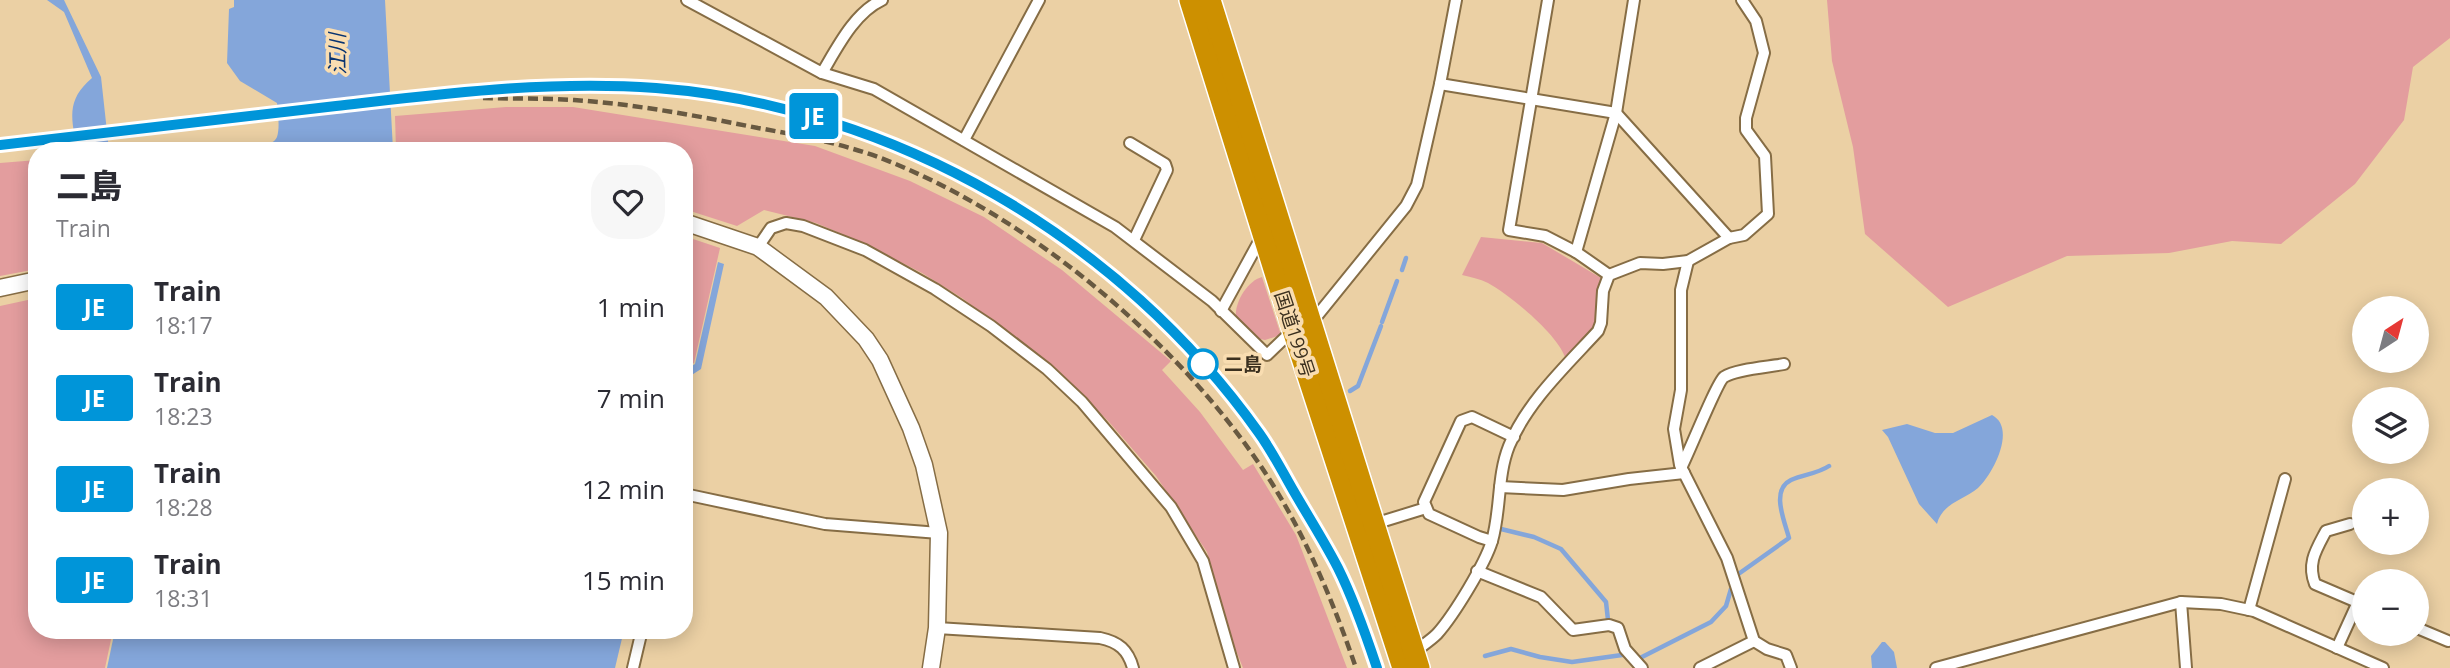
<!DOCTYPE html>
<html lang="en">
<head>
<meta charset="utf-8">
<style>
	:root { --surface:#fff; --page:#f7f7f7; --text:#2b2b33; --muted:#7c7c81 }
	body { margin:0; font-family:"Open Sans","Noto Sans JP",sans-serif; background:var(--page); color:var(--text); height:100vh; display:flex; flex-direction:column; font-size:26px; white-space:nowrap }
	* { box-sizing:border-box; margin:0 }
	p { font-size:23px; color:var(--muted) }
	.icon { flex:none; width:38px; height:38px; fill:none; stroke:currentColor; stroke-width:2; stroke-linecap:round; stroke-linejoin:round }
	.map { position:relative; flex:1; overflow:hidden }
	.panel { position:absolute; left:28px; top:142px; width:665px; height:497px; display:flex; flex-direction:column; background:var(--surface); border-radius:28px; box-shadow:0 4px 18px #0003 }
	.panel>* { flex:none }
	.badge { padding:0 14px; border-radius:5px; font-size:24px; line-height:46px }
	.needle { width:46px; rotate:36deg }
	.buttons { position:absolute; left:2352px; top:296px; display:grid; gap:14px }
	.buttons a { display:grid; place-items:center; width:77px; height:77px; border-radius:50%; background:var(--surface); box-shadow:0 4px 18px #0003; font-size:35px }
	.map>.badge { position:absolute; translate:-50% -50%; box-shadow:0 0 0 4px #fff }
	.round { display:grid; place-items:center; flex:none; width:74px; height:74px; border-radius:28px; background:var(--page) }
	.summary { display:flex; align-items:center; justify-content:space-between; height:119px; padding:0 28px }
	h1 { font-size:33px; font-weight:800; line-height:52px }
	ul { padding:0; list-style:none }
	li { display:flex; align-items:center; gap:21px; height:91px; padding:0 28px }
	li div { flex:1 }
	li b { display:block; font-size:26px }
	li em { font-style:normal }
	li .badge { min-width:77px; font-weight:700; text-align:center }
	.map>svg:first-child { display:block }
	.green { fill:#e39d9e }
	.water { fill:#84a6da }
	.lines { fill:none; stroke-linecap:round; stroke-linejoin:round }
	.stream { stroke:#84a6da; stroke-width:4.5 }
	.street-casing { stroke:#866d45; stroke-width:14 }
	.secondary-casing { stroke:#866d45; stroke-width:19 }
	.highway-casing { stroke:#fff; stroke-width:24 }
	.street { stroke:#fff; stroke-width:10 }
	.secondary { stroke:#fff; stroke-width:16 }
	.highway { stroke:#cd9000; stroke-width:21 }
	.rail { stroke:#685941; stroke-width:4.5; stroke-dasharray:10 5; stroke-linecap:butt }
	.line-casing { stroke:#fff; stroke-width:16 }
	.line { stroke:#0095d9; stroke-width:10 }
	.stop-dot { fill:#fff; stroke:#0095d9; stroke-width:3.5 }
	.labels { text-anchor:middle; stroke-width:7; stroke-linejoin:round; paint-order:stroke }
	.street-label { font-size:19px; fill:#3b301f; stroke:#f9ddb1 }
	.stop-label { font-size:19px; font-weight:bold; fill:#3b301f; stroke:#f9ddb1; text-anchor:start }
	.water-label { font-size:21px; font-style:italic; fill:#083370; stroke:#f9ddb1 }
</style>
</head>
<body>
<div class="map">
<svg width="2450" height="668" viewBox="0 0 2450 668">
	<rect width="100%" height="100%" fill="#ebd0a4"/>
	<!-- green -->
	<g class="green">
		<path d="M1827,0H2450V38L2413,67L2404,120L2355,184L2281,244L2232,241L2169,253L2067,256L1948,307L1865,234L1853,147L1832,61Z"/>
		<path d="M506,107H573L815,146L910,181L984,217L1062,270L1171,361L1162,370L1200,412L1243,470L1253,464L1296,535L1347,668H1243L1227,628L1207,552L1156,476L1109,422L1058,370L962,298L922,273L865,244L816,223L764,210L737,226L684,209V150H396L395,116Z"/>
		<path d="M37,160V269L0,276V163Z"/>
		<path d="M684,236L720,248L694,363L691,364L689,347L684,340Z"/>
		<path d="M1481,237L1542,243L1601,278L1594,330L1566,360C1560,336 1510,295 1488,283C1480,279 1470,277 1462,275Z"/>
		<path d="M1262,277L1281,335L1265,340L1260,339L1236,318C1234,303 1247,281 1262,277Z"/>
		<path d="M37,298V630H113L105,668H0V306Z"/>
	</g>
	<!-- water -->
	<g class="water">
		<path d="M47,0H64L101,77L109,150H77C72,119 65,101 92,78L64,12Z"/>
		<path d="M234,0H385L393,150H212C225,149 272,151 277,137C280,128 278,113 277,103L240,81L227,63L229,9L234,7Z"/>
		<path d="M718,262L724,264L701,369L684,380V344L687,348L690,367L695,364Z"/>
		<path d="M1992,415C2017,428 1993,474 1978,488C1964,500 1942,503 1937,524L1919,504L1888,437L1882,430L1907,424L1935,433H1953Z"/>
		<path d="M115,630H624L615,668H107Z"/>
		<path d="M1882,642H1885L1894,652L1897,668H1872L1871,656Z"/>
	</g>
	<g class="lines">
		<!-- stream -->
		<g class="stream">
			<path d="M1402,270L1406,258"/>
			<path d="M1382,322L1397,281"/>
			<path d="M1350,391L1358,386L1381,326"/>
			<path d="M1501,529L1534,537L1561,549L1606,602L1608,620"/>
			<path d="M1737,575L1789,538C1785,522 1770,490 1791,480C1804,474 1817,474 1829,466"/>
			<path d="M1485,656L1511,649L1540,657L1572,662L1622,655"/>
			<path d="M1640,658L1711,622L1726,606L1731,589"/>
		</g>
		<!-- street casing -->
		<g class="street-casing">
			<g id="street">
				<path d="M687,0L822,73L874,89L1115,227L1212,301L1267,355L1293,330"/>
				<path d="M1548,0L1509,230L1545,236L1576,252L1609,275"/>
				<path d="M822,73C837,48 854,13 882,0"/>
				<path d="M1440,84L1616,113L1729,238"/>
				<path d="M964,140L1039,0"/>
				<path d="M1130,143L1165,164L1167,170L1134,240"/>
				<path d="M758,247L771,228L786,223L803,226L865,250L935,289L991,326L1047,369L1082,402L1171,507L1203,561L1234,668"/>
				<path d="M1576,252L1616,113L1634,0"/>
				<path d="M1688,261L1681,290V390L1674,429L1680,465L1727,558L1754,641L1767,649L1786,655L1791,668"/>
				<path d="M1221,311L1262,236"/>
				<path d="M1312,322L1406,206L1417,185L1440,84L1456,0"/>
				<path d="M1681,468C1688,455 1717,382 1724,377C1736,369 1769,367 1784,364"/>
				<path d="M1500,487L1563,490L1629,479L1684,473"/>
				<path d="M684,499L689,495L825,524L939,533"/>
				<path d="M1374,524L1426,508"/>
				<path d="M2350,524L2326,531C2316,550 2307,563 2315,584L2364,605"/>
				<path d="M1492,541L1479,537L1429,514L1424,502L1461,421L1472,417L1514,437"/>
				<path d="M1477,571L1541,597L1573,630L1609,625L1618,628L1625,649L1642,668"/>
				<path d="M2181,602L2186,668"/>
				<path d="M2249,610L2285,479"/>
				<path d="M937,628L1100,638C1119,642 1128,650 1133,668"/>
				<path d="M2417,628L2448,641"/>
				<path d="M2337,648L2358,602"/>
				<path d="M1412,654C1420,647 1430,641 1437,634C1454,615 1485,564 1492,541C1501,510 1497,476 1509,446C1527,402 1566,366 1598,331L1601,323L1603,291L1609,275L1640,263L1663,264L1688,261L1729,238L1744,235L1768,214L1765,156L1746,130V118L1764,53L1756,21L1742,0"/>
				<path d="M633,668L642,630"/>
				<path d="M1700,668L1754,641"/>
				<path d="M1936,668L2181,602L2221,604L2254,611L2383,668"/>
			</g>
		</g>
		<!-- secondary casing -->
		<g class="secondary-casing">
			<g id="secondary">
				<path d="M684,222L758,247L826,297L866,339L880,360L911,428L924,465L939,533L937,628L931,668"/>
				<path d="M0,288L37,280"/>
			</g>
		</g>
		<!-- highway casing -->
		<g class="highway-casing">
			<g id="highway">
				<path d="M1190,0L1293,330L1403,668"/>
				<path d="M1210,0L1419,668"/>
			</g>
		</g>
		<!-- street -->
		<use href="#street" class="street"/>
		<!-- secondary -->
		<use href="#secondary" class="secondary"/>
		<!-- highway -->
		<use href="#highway" class="highway"/>
		<!-- rail -->
		<g class="rail">
			<path d="M483,98C513,99 544,98 574,100C635,104 698,116 758,128C798,135 839,143 878,157C1026,213 1180,342 1266,474C1305,534 1333,601 1356,668"/>
			<path d="M0,145C112,132 224,119 336,106C442,94 548,80 656,88C894,106 1121,239 1259,433C1273,453 1285,475 1297,497C1311,520 1326,544 1338,568C1353,600 1366,635 1377,668"/>
		</g>
	</g>
	<g class="lines">
		<!-- line casing -->
		<g class="line-casing">
			<path id="line" d="M0,145C112,132 224,119 336,106C442,94 548,80 656,88C894,106 1121,239 1259,433C1272,451 1282,471 1293,490C1308,516 1324,541 1338,568C1354,600 1366,635 1377,668"/>
		</g>
		<!-- line -->
		<use href="#line" class="line"/>
	</g>
	<!-- markers -->
	<circle class="stop-dot" cx="1203" cy="364" r="14"/>
	<g class="labels">
		<!-- street labels -->
		<g class="street-label">
			<text transform="translate(1295 334) rotate(72)" y="7">国道199号</text>
		</g>
		<!-- stop labels -->
		<g class="stop-label">
			<text x="1224" y="371">二島</text>
		</g>
		<!-- water labels -->
		<g class="water-label">
			<text transform="translate(338 54) rotate(-91)" y="7">江川</text>
		</g>
	</g>
</svg>
<div class="buttons">
<a><svg class="needle" viewBox="-14 -14 28 28"><path d="M0-13l5 13h-10z" fill="#e53935"/><path d="M0 13l5-13h-10z" fill="#7c7c81"/></svg></a>
<a><svg class="icon" aria-label="layers" viewBox="0 0 24 24"><path d="M12 4l9 5-9 5-9-5zM3 14l9 5 9-5"/></svg></a>
<a>+</a>
<a>−</a>
</div>
<b class="badge" style="left:814px;top:116px;background:#0095d9;color:#fff">JE</b>
<section class="panel">
<div class="summary"><div><h1>二島</h1><p>Train</p></div><a class="round"><svg class="icon" aria-label="heart" viewBox="0 0 24 24"><path d="M12 20l-8-8c-3-5 5-10 8-4 3-6 11-1 8 4z"/></svg></a></div>
<ul>
<li><span class="badge" style="background:#0095d9;color:#fff">JE</span><div><b>Train</b><p>18:17</p></div><em>1 min</em></li>
<li><span class="badge" style="background:#0095d9;color:#fff">JE</span><div><b>Train</b><p>18:23</p></div><em>7 min</em></li>
<li><span class="badge" style="background:#0095d9;color:#fff">JE</span><div><b>Train</b><p>18:28</p></div><em>12 min</em></li>
<li><span class="badge" style="background:#0095d9;color:#fff">JE</span><div><b>Train</b><p>18:31</p></div><em>15 min</em></li>
</ul>
</section>
</div>
</body>
</html>
